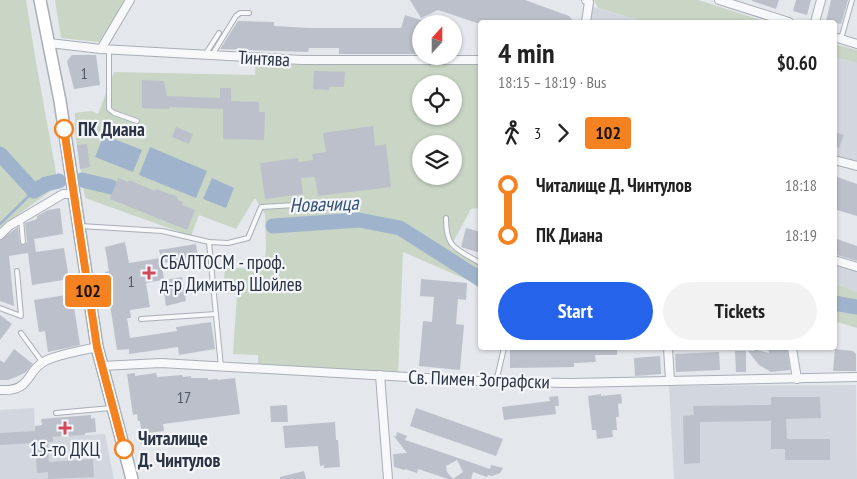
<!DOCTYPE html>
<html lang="en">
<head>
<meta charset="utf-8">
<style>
	:root { --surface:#fff; --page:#f2f2f2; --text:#222; --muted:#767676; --accent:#2563eb }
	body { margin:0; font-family:"PT Sans Narrow",sans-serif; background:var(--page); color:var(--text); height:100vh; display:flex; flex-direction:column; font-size:19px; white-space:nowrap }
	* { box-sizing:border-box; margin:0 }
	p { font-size:16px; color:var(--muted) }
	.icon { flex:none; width:28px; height:28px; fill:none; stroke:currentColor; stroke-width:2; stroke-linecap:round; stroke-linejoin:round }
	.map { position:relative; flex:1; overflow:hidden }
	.sheet { position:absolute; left:478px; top:20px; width:359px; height:330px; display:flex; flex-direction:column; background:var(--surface); border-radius:5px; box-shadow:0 1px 4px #0004 }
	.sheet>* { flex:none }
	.badge { padding:0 10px; border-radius:4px; font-size:18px; line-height:32px }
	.needle { width:32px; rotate:21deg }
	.fabs { position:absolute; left:412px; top:15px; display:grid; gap:10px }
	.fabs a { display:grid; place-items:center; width:50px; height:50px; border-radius:50%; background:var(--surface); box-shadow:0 1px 4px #0004; font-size:25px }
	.map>.badge { position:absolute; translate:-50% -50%; box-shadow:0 0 0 2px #fff }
	.legs { display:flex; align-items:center; gap:8px; height:55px; padding:0 20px; font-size:16px }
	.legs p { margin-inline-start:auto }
	.headline { display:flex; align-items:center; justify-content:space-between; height:85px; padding:0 20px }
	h1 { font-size:28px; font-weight:700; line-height:38px }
	.action { display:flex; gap:10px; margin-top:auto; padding:10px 20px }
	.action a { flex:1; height:58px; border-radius:30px; background:var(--accent); color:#fff; font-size:20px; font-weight:700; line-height:58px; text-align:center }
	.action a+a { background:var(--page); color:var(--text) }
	ul { padding:0 20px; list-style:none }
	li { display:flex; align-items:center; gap:18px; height:50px; font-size:19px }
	li i { display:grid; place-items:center; width:8px; height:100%; margin:0 6px; background:currentColor }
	li i::after { content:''; width:12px; height:12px; margin:-6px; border:4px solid; border-radius:50%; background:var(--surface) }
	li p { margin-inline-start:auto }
	li:first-child i { background:linear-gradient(#0000 50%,currentColor 0) }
	li:last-child i { background:linear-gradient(currentColor 50%,#0000 0) }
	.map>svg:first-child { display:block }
	.built { fill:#d2d6de }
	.green { fill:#c9d6c5; fill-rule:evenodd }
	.water { fill:#9fb4cc }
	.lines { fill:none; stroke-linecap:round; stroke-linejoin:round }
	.stream { stroke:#9fb4cc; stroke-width:2.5 }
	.river { stroke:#9fb4cc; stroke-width:15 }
	.building { fill:#bbc0ca }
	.lane-casing { stroke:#a9aeb7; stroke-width:6 }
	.street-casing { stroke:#a9aeb7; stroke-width:10 }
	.secondary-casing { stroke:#a9aeb7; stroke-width:14 }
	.lane { stroke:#f7f8fa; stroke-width:4 }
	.street { stroke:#f7f8fa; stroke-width:8 }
	.secondary { stroke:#fff; stroke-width:11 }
	.line-1-casing { stroke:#fff; stroke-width:11 }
	.line-1 { stroke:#f58220; stroke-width:8 }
	.stop-1-dot { fill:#fff; stroke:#f58220; stroke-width:2.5 }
	.poi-dot { fill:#d1495b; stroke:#f4f6f9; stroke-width:2 }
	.labels { text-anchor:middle; stroke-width:4.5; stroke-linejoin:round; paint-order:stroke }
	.number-label { font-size:16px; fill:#4f5766 }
	.street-label { font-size:19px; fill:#2b3445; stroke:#f4f6f9 }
	.stop-label { font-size:19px; font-weight:bold; fill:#2b3445; stroke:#f4f6f9; text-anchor:start }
	.poi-label { font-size:19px; fill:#2b3445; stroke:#f4f6f9; text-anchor:start }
	.water-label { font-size:20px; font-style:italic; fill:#34527a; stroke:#f4f6f9 }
</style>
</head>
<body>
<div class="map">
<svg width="857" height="479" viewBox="0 0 857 479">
	<rect width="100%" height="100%" fill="#e4e7ec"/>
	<!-- built -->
	<g class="built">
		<path d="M590,6L645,22H586Z"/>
		<path d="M834,57L857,63V166L834,160Z"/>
		<path d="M834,263L857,267V292L834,283Z"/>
		<path d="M856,385L857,479H674L669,386Z"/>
		<path d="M34,408L35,430L53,437L105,434L114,479H0V410Z"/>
	</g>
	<!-- green -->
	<g class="green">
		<path d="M0,0H26L36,62L57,178L52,190L0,228Z"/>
		<path d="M55,0H125L99,42L61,38Z"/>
		<path d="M594,0H698L767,22H645L598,8Z"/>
		<path d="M834,44L857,50V63L834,57Z"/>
		<path d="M256,57L480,60V208L471,209L450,248L480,266V289L470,281L403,252L398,376L258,369V355L233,354L237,294L223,293L225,267L264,270L266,249L265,214L255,198L236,229L199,215L191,236L85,198L75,133V113L91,111L98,114L114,72L255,75ZM421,84H454V116H421ZM421,144H454V176H421Z"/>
		<path d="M834,283L857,292V328L834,321Z"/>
	</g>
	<!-- water -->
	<g class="water">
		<path d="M104,135L142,150L133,172L95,157Z"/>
		<path d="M150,147L207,171L196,198L139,175Z"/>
		<path d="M212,178L234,188L226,208L203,199Z"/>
	</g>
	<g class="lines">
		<!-- stream -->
		<path class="stream" d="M0,224L34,191"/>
		<!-- river -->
		<g class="river">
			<path d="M0,154L34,191L46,184L59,181"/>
			<path d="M82,180L111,187"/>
			<path d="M273,226L359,220L400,228L480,279"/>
			<path d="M834,303L857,307"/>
		</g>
	</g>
	<!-- building -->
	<g class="building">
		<path d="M410,0H525L569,16L574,22H480V24L438,10L421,18Z"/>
		<path d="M752,0H779L776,9L752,1Z"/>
		<path d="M796,0H811L807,15L793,11Z"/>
		<path d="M831,0H848L841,24L826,21Z"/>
		<path d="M405,15L421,20V41H419L415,54H339V48H309L308,52L220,49L238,21L274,22V26L309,28H401Z"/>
		<path d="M72,55H96L100,85L74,89L67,61Z"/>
		<path d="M314,71L345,72L344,87H329V90L313,89Z"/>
		<path d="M142,80L164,81L167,96L220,98V88H231V101L259,102V112H265L264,140L223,139V109L169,107V109L142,108Z"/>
		<path d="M373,126L375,146L386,144L391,187L318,196L315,177L301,178L303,194L265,199L260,163L298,158L299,162L313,160L312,154L326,152L323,133Z"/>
		<path d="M176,127L193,134L189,144L172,137Z"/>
		<path d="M834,132L844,135L839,148L834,146Z"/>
		<path d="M87,144L90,167L80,169L77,145Z"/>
		<path d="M834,176L857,184V216L834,209Z"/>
		<path d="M118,178L128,182L129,180L155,191L156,189L178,197L177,200L183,202L182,205L195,210L187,230L110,199Z"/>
		<path d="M60,208L63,234L34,239L36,252L64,248L69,279L32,285L28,253L9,256L14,306L0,301V240L18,227L20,244L25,245L27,242L25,223L37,219V216L48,210Z"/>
		<path d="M466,228L480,232V253L461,247Z"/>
		<path d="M834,238L857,246V261L834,254Z"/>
		<path d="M125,242L129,263L161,258L159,250L196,244L198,258L162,263L161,259L164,280L182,277L186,301L166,306L162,280L146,283L150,307L130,310L131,318H127L130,338L177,331L176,327L211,322L215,349L179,355L178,347L129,354V349L117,350L105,272L109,271L105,247Z"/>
		<path d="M421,279L467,283L466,300L458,299L456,324L464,325L460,370L419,366L423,321L432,322L434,297L420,296Z"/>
		<path d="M72,294L80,345L48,352L45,331L39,332L34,300Z"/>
		<path d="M0,315L12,324L0,340Z"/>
		<path d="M510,348H617V355H595L596,362L574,363V367L510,368Z"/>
		<path d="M768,348H787L790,370L771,372L759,365L748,351H754V349L769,353Z"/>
		<path d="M14,349L33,364L26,372L16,377L8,380H0V360L4,363Z"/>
		<path d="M835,349L853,351L856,354V371H833Z"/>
		<path d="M735,351H746V372H736Z"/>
		<path d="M719,352L720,370L676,372L675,354Z"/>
		<path d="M660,356L661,374L635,376L634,358Z"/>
		<path d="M135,373V376L156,373L157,377L182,375L183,377L191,376V378H208V380L217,379L218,380L235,378L240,414L163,424L164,431L148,433L150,442L141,444L139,437L142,436L140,421H138L137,414L133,415L127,374Z"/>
		<path d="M601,394V396L621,394L622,403L618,404L619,417H616L617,430H612L613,437L597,439L596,430H592L588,396Z"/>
		<path d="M558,396L559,406H555L556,414L504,420L502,407L550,401L549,397Z"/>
		<path d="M771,397H820L821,418L786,419L787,439H830V460H785V449H771V421L700,422V463L684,464L683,416L694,415L693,406L771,405Z"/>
		<path d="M287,405L288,422H271L270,406Z"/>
		<path d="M416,408L503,439L496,456L410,426Z"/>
		<path d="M91,415V419L95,418L96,432L85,433V435L53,437V442H48L49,462L93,459L94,477L48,479V472L37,473L35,443L0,445V433L35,431V426L42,425L41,419Z"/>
		<path d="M335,422L336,440H338L340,467L324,468V465L320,466L318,446L285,448L283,426Z"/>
		<path d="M397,432L407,436L405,440L432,449L490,469L491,465L503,468L500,473L492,476L488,475L487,477L473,472L471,479H453L463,472L457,460L446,466L447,472L453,479H448L418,469L417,473L405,469V470L394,467L393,454L407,453L393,435L396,437Z"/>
		<path d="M304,471L306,479H280V477Z"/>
	</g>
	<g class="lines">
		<!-- lane casing -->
		<g class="lane-casing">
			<g id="lane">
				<path d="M841,39L852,0"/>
				<path d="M109,49V109L114,113L137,121"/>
				<path d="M205,55L219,33"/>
				<path d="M212,55L236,16L240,13H249"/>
				<path d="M446,218C446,249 456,248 480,263"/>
				<path d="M21,219L23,242"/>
				<path d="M80,226L162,231L209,242L228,243L248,238L261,207L313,204"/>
				<path d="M209,242L221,367"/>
				<path d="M0,308L21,316L17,271"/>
				<path d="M141,319L216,314"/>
				<path d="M21,333L43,363"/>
				<path d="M496,382L504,348"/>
				<path d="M56,413L111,408"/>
			</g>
		</g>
		<!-- street casing -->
		<g class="street-casing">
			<g id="street">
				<path d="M719,0L789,22"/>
				<path d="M586,22L589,2L586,0"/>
				<path d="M815,22L821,0"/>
				<path d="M834,37L857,44"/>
				<path d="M49,43L101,49L302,60H480"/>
				<path d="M101,49L130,0"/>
				<path d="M834,160L857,166"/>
				<path d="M0,235L9,226L63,194H73"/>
				<path d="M834,260L857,267"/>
				<path d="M668,348L670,381"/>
				<path d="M792,348L797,379"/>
				<path d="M101,366L161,363L496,382L571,383L857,377"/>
				<path d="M380,375L388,479"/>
				<path d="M0,390C33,392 25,370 47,360C63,353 81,351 97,347"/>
			</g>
		</g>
		<!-- secondary casing -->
		<g class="secondary-casing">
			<path id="secondary" d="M40,0L60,101L97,347L132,479"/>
		</g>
		<!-- lane -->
		<use href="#lane" class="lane"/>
		<!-- street -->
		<use href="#street" class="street"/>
		<!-- secondary -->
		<use href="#secondary" class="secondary"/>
	</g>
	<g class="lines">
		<!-- line-1 casing -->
		<g class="line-1-casing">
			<path id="line-1" d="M64,129L97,347L124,449"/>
		</g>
		<!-- line-1 -->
		<use href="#line-1" class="line-1"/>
	</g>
	<!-- markers -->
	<g class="stop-1-dot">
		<circle cx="64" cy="129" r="9"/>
		<circle cx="124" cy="449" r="9"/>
	</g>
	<g class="poi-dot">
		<path d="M146.5 265.5h5v5h5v5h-5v5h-5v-5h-5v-5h5z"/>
		<path d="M62.5 420.5h5v5h5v5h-5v5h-5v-5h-5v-5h5z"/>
	</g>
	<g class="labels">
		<!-- number labels -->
		<g class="number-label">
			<text x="84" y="79">1</text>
			<text x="131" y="287">1</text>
			<text x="184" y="403">17</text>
		</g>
		<!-- street labels -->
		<g class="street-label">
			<text transform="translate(264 58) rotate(3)" y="7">Тинтява</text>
			<text transform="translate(479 379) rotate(2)" y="7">Св. Пимен Зографски</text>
		</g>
		<!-- stop labels -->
		<g class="stop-label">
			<text x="78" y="136">ПК Диана</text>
			<text x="138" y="445">Читалище<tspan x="138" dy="22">Д. Чинтулов</tspan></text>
		</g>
		<!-- poi labels -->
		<g class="poi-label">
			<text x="160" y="269">СБАЛТОСМ - проф.<tspan x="160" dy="22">д-р Димитър Шойлев</tspan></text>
			<text x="65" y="456" text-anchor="middle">15-то ДКЦ</text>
		</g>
		<!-- water labels -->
		<g class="water-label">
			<text transform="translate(324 204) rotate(-2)" y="7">Новачица</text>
		</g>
	</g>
</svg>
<div class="fabs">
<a><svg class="needle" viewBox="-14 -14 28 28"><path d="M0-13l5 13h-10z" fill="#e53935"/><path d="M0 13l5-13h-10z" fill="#767676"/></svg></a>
<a><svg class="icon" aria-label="locate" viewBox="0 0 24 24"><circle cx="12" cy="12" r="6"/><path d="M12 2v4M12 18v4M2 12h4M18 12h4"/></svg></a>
<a><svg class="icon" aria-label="layers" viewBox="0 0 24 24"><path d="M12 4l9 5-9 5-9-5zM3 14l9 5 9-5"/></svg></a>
</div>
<b class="badge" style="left:88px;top:291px;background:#f58220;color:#111">102</b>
<section class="sheet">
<div class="headline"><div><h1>4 min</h1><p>18:15 – 18:19 · Bus</p></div><b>$0.60</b></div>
<div class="legs"><svg class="icon" aria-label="walk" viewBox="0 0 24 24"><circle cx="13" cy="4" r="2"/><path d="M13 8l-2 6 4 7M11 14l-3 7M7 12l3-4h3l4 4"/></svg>3<svg class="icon" aria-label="forward" viewBox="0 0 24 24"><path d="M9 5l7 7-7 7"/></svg><b class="badge" style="background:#f58220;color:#111">102</b></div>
<ul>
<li><i style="color:#f58220"></i><b>Читалище Д. Чинтулов</b><p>18:18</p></li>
<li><i style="color:#f58220"></i><b>ПК Диана</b><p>18:19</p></li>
</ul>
<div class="action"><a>Start</a><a>Tickets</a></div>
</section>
</div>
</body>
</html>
